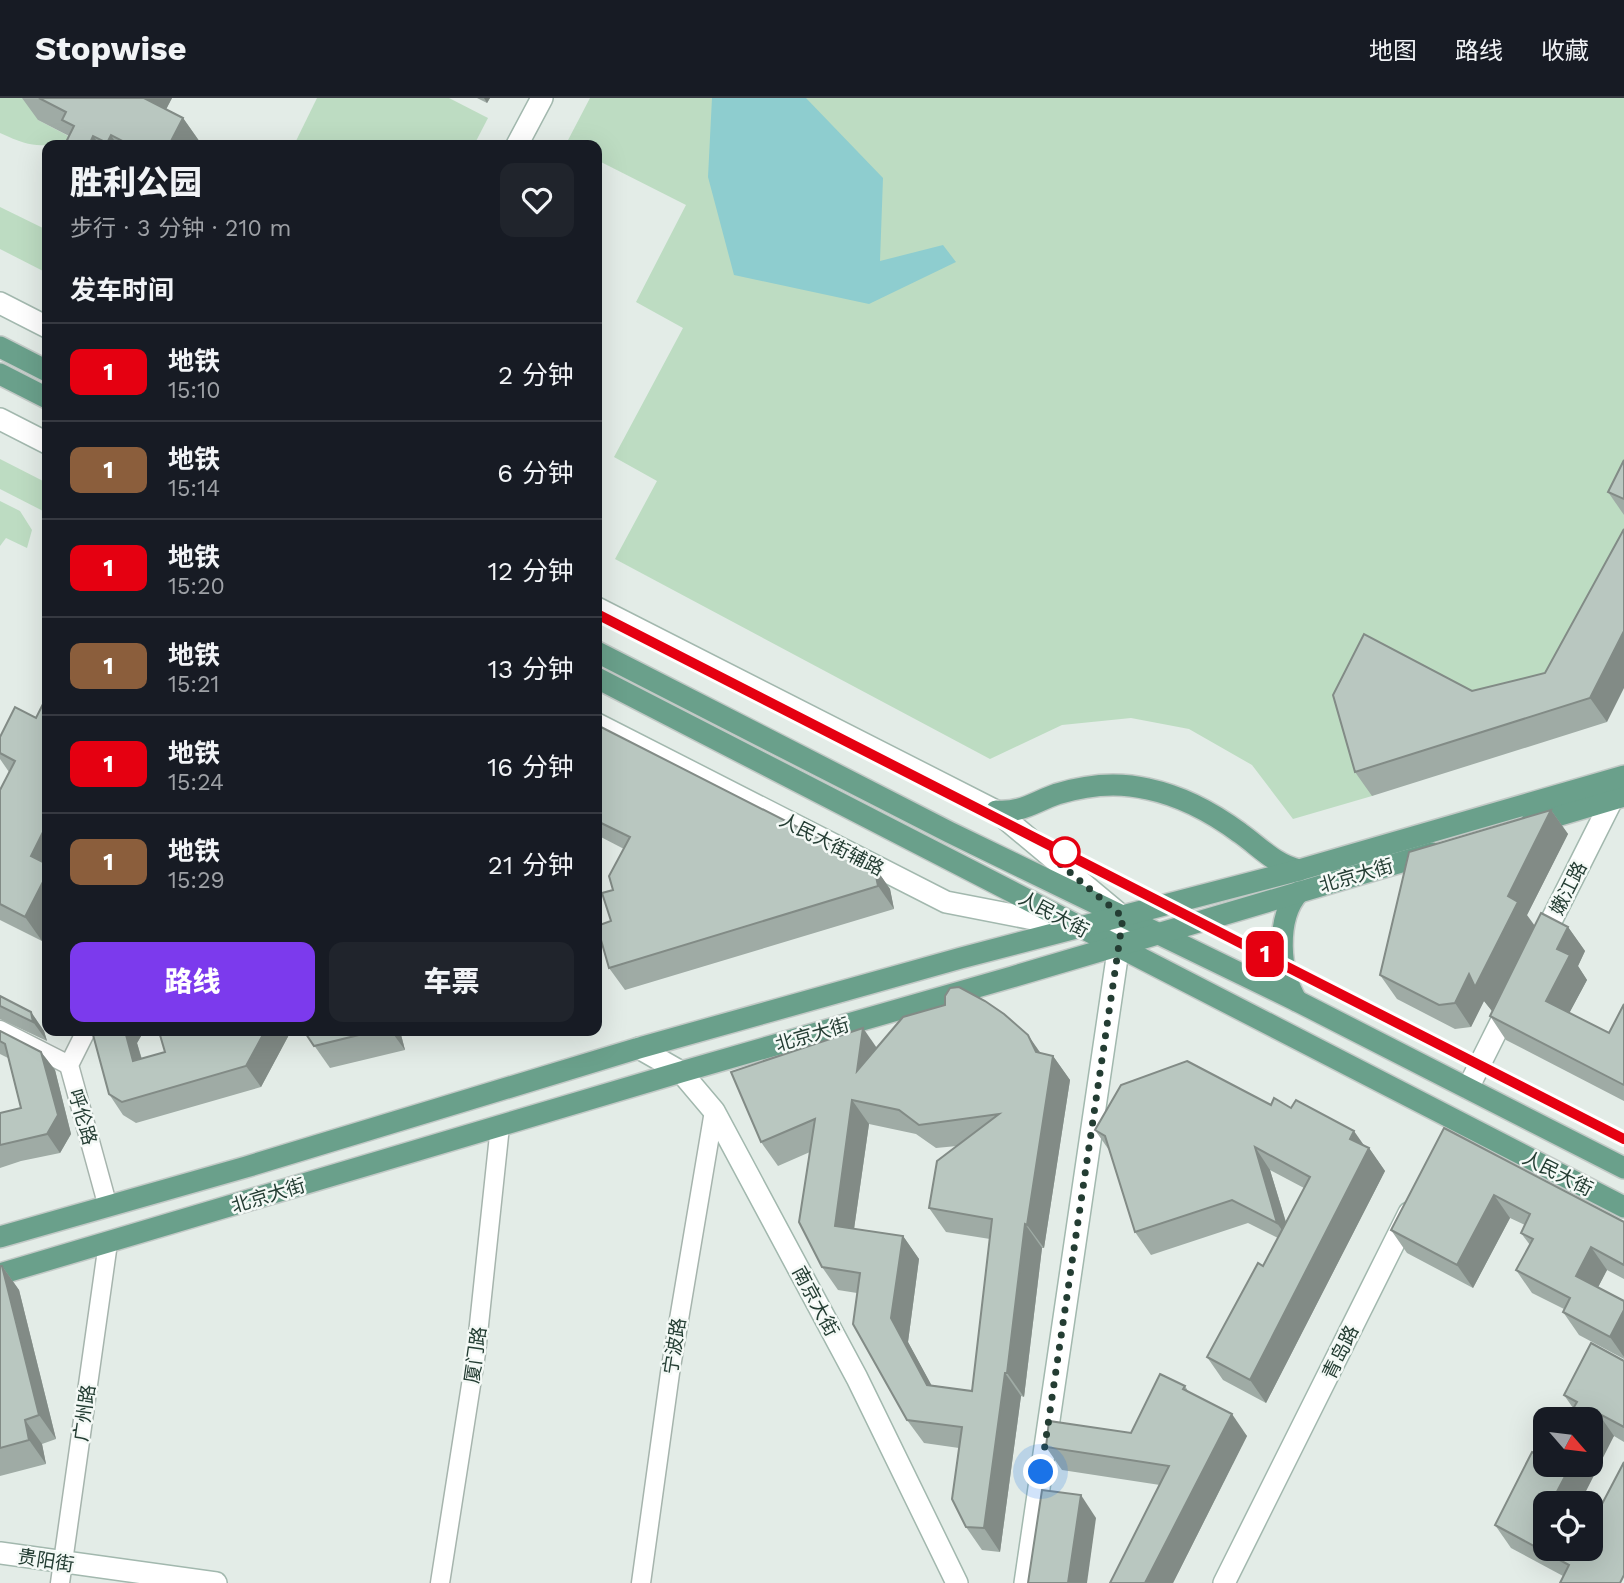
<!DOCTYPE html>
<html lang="zh">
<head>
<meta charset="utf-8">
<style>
	:root { --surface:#171b24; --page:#20242c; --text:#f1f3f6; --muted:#9ea1a6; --line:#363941; --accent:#7c3aed }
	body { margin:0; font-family:"Work Sans","Noto Sans SC",sans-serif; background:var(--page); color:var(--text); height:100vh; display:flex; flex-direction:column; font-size:26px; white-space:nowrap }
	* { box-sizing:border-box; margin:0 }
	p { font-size:23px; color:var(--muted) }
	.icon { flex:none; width:38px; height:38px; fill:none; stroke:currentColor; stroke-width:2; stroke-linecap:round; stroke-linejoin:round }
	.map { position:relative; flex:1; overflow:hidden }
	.side { position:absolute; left:42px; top:42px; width:560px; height:896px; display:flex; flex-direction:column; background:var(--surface); border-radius:14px; box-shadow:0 7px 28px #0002 }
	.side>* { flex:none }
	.badge { padding:0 14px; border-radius:10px; font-size:24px; line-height:46px }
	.needle { width:46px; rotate:118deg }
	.tools { position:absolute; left:1533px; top:1309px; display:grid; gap:14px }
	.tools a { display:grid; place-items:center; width:70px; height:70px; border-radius:14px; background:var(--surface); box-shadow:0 7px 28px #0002; font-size:35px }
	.you { position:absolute; width:35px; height:35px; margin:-18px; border:5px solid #fff; border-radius:50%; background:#1a73e8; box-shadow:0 0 0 10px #1a73e833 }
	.map>.badge { position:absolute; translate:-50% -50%; box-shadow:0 0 0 4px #fff }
	h2 { padding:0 28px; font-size:26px; line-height:63px }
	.round { display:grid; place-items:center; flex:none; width:74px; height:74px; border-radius:14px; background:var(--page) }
	.headline { display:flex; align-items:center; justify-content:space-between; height:119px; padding:0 28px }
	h1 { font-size:33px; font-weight:800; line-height:52px }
	.primary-button { display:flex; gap:14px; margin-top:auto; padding:14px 28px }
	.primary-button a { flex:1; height:80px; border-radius:14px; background:var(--accent); color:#fff; font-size:28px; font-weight:800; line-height:80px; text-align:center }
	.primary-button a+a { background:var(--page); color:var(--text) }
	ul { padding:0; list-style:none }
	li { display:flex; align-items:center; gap:21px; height:98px; padding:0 28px; border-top:2px solid var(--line) }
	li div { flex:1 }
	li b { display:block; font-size:26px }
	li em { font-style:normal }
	li .badge { min-width:77px; font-weight:700; text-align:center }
	header { display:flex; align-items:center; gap:42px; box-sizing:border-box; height:98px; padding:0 35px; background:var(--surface); border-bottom:2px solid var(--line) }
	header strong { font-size:33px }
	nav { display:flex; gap:38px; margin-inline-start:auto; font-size:24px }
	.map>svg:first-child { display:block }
	.green { fill:#bddcc2 }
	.water { fill:#8ecdcf }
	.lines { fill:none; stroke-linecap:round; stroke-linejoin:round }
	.street-casing { stroke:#a6b4ad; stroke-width:21 }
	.secondary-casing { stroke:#a2b8ae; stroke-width:24 }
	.primary-casing { stroke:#c2c9c6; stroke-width:24 }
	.street { stroke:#fff; stroke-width:18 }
	.secondary { stroke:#fff; stroke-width:21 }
	.primary { stroke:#6aa08b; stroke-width:21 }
	.wall { fill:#9faba5; fill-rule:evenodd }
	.shaded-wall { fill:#828b86 }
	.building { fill:#b9c7c0; stroke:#828b86; stroke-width:2; fill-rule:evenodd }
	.line-casing { stroke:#fff; stroke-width:16 }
	.line { stroke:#e50011; stroke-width:10 }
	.walk { stroke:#243d33; stroke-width:7; stroke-dasharray:0 12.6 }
	.stop-dot { fill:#fff; stroke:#e50011; stroke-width:3.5 }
	.labels { text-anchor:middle; stroke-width:5; stroke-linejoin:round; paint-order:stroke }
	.street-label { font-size:19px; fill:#243d33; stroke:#f4f9f6 }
</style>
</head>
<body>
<header>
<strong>Stopwise</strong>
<nav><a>地图</a><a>路线</a><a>收藏</a></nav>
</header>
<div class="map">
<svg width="1624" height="1485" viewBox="0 0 1624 1485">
	<rect width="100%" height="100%" fill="#e3ece7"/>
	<!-- green -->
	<g class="green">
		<path d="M0,0H49L38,22L76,42C40,49 35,51 0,35Z"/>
		<path d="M317,0H449L488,20L474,47H294Z"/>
		<path d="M590,0H1624V486L1562,599L1372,698L1293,721L1252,667L1189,631L1131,620L1062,627L990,661L615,461L657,383L614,359L683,230L636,204L686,107L597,62V47L566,46Z"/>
		<path d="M0,109L47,132V175L0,151Z"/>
		<path d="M0,361L47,385V415L0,391Z"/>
		<path d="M0,403L20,413L32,432L27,450L6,440L0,448Z"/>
	</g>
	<!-- water -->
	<path class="water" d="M712,0H806L883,80L880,163L943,147L956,164L869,206L734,177L708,79Z"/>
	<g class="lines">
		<!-- street casing -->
		<g class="street-casing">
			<g id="street">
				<path d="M0,932L69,967"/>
				<path d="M86,933L69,967L108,1109"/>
				<path d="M60,1485L108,1145"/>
				<path d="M440,1485L476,1255L500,1028"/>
				<path d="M641,1485L670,1275L714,1013"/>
			</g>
		</g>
		<!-- secondary casing -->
		<g class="secondary-casing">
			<g id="secondary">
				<path d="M517,47L542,0"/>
				<path d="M0,205L47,229"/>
				<path d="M0,321L47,345"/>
				<path d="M597,510L996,713L1123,819L1025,1485"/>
				<path d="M597,626L946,804L1074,829"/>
				<path d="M1539,847L1612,702"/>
				<path d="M639,950L681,974L714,1013L857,1280L957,1485"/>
				<path d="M1468,990L1511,904"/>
				<path d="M0,1455L216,1485"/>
				<path d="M1224,1485L1409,1115"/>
			</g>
		</g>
		<!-- primary casing -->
		<g class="primary-casing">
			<g id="primary">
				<path d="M0,249L47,273"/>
				<path d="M0,276L47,300"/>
				<path d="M597,554L949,734L1297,903L1624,1070"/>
				<path d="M597,580L1624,1109"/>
				<path d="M996,713C1022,715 1034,704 1057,696C1086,687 1119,684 1148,691C1181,698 1213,715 1240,735C1260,749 1274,766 1299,772"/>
				<path d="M1530,726L1624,698"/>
				<path d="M1297,903C1279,876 1275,820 1299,794"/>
				<path d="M0,1139L246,1069L639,950L961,860L1299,772L1624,678"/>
				<path d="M0,1176L681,974L1012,879L1432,755"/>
			</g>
		</g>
		<!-- street -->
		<use href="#street" class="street"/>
		<!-- secondary -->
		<use href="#secondary" class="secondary"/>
		<!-- primary -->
		<use href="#primary" class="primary"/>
	</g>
	<!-- wall -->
	<g class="wall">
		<path d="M22,0H172L166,11L183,20L202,47H70L67,42L69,38L38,22Z"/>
		<path d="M477,0H490L487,5Z"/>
		<path d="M1624,362V417L1608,394Z"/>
		<path d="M1624,431L1607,624L1372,698L1355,674L1472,593L1545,575Z"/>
		<path d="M15,609L42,843L0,822V692L9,674L0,661V639Z"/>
		<path d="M597,627L874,768L890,791L894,811L625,892L609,870L611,823L613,792L624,751L597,737Z"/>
		<path d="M1551,712L1568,736L1527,817L1492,913L1484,903L1471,929L1455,931L1397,901L1380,877Z"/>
		<path d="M1568,829L1585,853L1578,868L1587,882L1569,915L1609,935L1624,906V1003L1506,942L1490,918Z"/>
		<path d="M0,898L31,914L44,933L47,943L0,921Z"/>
		<path d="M0,933L41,954L55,972L71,1036L60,1055L21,1063L0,1070V1015L21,1010L8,960L0,956Z"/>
		<path d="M92,933H144L137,945L142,961L291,933L261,989L136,1025L123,1017L109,996Z"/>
		<path d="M304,933H400L405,952L330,970Z"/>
		<path d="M459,933H484L463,938Z"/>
		<path d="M877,950L1041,955L1053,958L1070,982L1044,1150H1042L1024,1299L1021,1298L1000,1454L982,1452L966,1429L959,1350L924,1345L907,1322L857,1195L838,1192L822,1169L810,1054L778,1068L761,1044ZM869,1026L916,1036L936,1050L957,1048L929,1110L946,1134L990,1141L972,1293L931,1287L908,1244L919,1161L903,1138L854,1131Z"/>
		<path d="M1271,1007L1291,1010L1369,1050L1385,1073L1266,1305L1223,1282L1207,1259L1263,1168L1278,1140L1248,1125L1151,1157L1135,1134L1111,1055L1095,1032ZM1270,1072L1304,1090L1286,1124Z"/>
		<path d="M1444,1030L1624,1124V1181L1607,1172L1598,1189L1624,1203V1261L1579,1237L1563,1214L1564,1211L1532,1195L1516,1172L1530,1147L1521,1135L1525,1127L1510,1120L1473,1190L1407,1155L1391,1132Z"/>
		<path d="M0,1168H2L19,1192L56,1341L42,1346L46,1366L0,1378Z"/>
		<path d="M1624,1263V1344L1614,1338L1545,1405L1591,1451L1563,1478L1511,1450L1495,1427L1545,1367L1573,1310L1564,1297Z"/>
		<path d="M1185,1288L1188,1293L1247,1338L1173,1485H1110L1160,1387L1062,1372L1046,1349L1131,1335Z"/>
	</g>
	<!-- shaded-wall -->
	<g class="shaded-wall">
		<path d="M137,0H172L157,29Z"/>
		<path d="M484,0H490L487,5Z"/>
		<path d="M183,20L202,47H169Z"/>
		<path d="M111,37L117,47H109L107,45Z"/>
		<path d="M93,38L100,47H89Z"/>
		<path d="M597,205L600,210L597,217Z"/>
		<path d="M1624,533V590L1607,624L1590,600Z"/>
		<path d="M1551,712L1568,736L1527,817L1535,828L1492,913L1484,903L1471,929L1455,905Z"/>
		<path d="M47,726V833L42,843L25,819L31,758Z"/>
		<path d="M874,768L890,791L894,811L878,788Z"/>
		<path d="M1568,829L1585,853L1578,868L1587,882L1563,927L1546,903L1557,851Z"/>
		<path d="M31,914L44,933L47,943L33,924Z"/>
		<path d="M863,930L879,953L857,973Z"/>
		<path d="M125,933H144L137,945L148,984L133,963Z"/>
		<path d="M265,933H291L261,989L246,968Z"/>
		<path d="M391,933H400L405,952Z"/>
		<path d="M1028,937L1044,960L1053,958L1070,982L1044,1150L1027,1127L1036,954Z"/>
		<path d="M41,954L55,972L71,1036L60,1055L47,1036Z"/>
		<path d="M852,1002L869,1026L851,1152L835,1128Z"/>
		<path d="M1354,1033L1368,1053L1369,1050L1385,1073L1266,1305L1250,1282Z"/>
		<path d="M1255,1049L1270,1072L1293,1148L1277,1125Z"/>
		<path d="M1494,1097L1510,1120L1473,1190L1457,1167Z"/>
		<path d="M1025,1126L1042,1150L1024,1299L1007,1275Z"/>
		<path d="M903,1138L919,1161L908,1244L944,1310L927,1287L891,1220Z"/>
		<path d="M1591,1149L1607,1172L1592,1201L1576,1178Z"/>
		<path d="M2,1168L19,1192L56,1341L39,1317Z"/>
		<path d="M1624,1212V1259L1610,1239Z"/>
		<path d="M1005,1275L1021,1298L1000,1454L984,1430Z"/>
		<path d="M1598,1315L1614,1338L1580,1405H1551L1571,1367H1591V1329Z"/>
		<path d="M1232,1316L1247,1338L1173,1485H1145Z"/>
		<path d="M25,1322L42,1346L46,1366L29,1342Z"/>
		<path d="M1081,1397L1096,1420L1087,1485H1068Z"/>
	</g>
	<!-- building -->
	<g class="building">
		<path d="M39,0H144L183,20L169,47H130L111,37L107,45L93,38L89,47H76L67,42L74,28L62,22L66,14Z"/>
		<path d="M1624,362V401L1608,394Z"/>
		<path d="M1624,431V533L1590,600L1355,674L1333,597L1364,536L1472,593L1545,575Z"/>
		<path d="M47,598V726L31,758L47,766V776L25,819L0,806V692L15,663L0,655V639L15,609L36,620Z"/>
		<path d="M597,627L874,768L878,788L609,870L597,828L611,823L602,795L613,792L609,778L630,739L597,723Z"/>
		<path d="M1551,712L1508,798L1518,804L1475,889L1469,876L1455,905L1439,907L1380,877L1409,754Z"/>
		<path d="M1541,815L1568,829L1557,851L1570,857L1546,903L1609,935L1624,906V987L1490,918Z"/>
		<path d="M959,889L985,903L1004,916L1028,937L1036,954L1053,958L1027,1127L1025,1126L1007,1275H1005L984,1430L966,1429L952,1401L962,1329L907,1322L853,1226L860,1175L822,1169L799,1124L815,1021L761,1044L731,974L863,930L857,973L903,919L945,907V898L950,890ZM852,1002L899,1012L919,1027L999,1016L937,1063L929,1110L992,1121L972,1293L927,1287L891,1220L903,1138L835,1128Z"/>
		<path d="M0,898L31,914L33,924L0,908Z"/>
		<path d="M0,933L41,954L58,1017L47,1036L0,1047V1015L21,1010L5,946L0,943Z"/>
		<path d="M92,933H125L133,963L165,954L160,937L176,933H265L246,968L122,1004L109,996Z"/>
		<path d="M304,933H375L314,948Z"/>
		<path d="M1187,963L1271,1007L1274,1000L1291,1010L1296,1002L1354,1033L1350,1041L1369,1050L1250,1282L1207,1259L1258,1165L1263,1168L1310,1079L1255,1049L1277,1125L1232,1102L1135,1134L1105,1038L1095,1032L1121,987Z"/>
		<path d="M1444,1030L1624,1124V1167L1591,1149L1576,1178L1624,1203V1212L1610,1239L1563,1214L1570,1200L1516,1172L1533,1141L1521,1135L1530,1116L1494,1097L1457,1167L1391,1132Z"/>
		<path d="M0,1168H2L39,1317L25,1322L29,1342L0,1350Z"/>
		<path d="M1591,1245L1624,1263V1329L1598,1315L1591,1329V1321H1567L1577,1304L1564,1297Z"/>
		<path d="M1160,1276L1185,1288L1183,1291L1232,1316L1145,1485H1110L1169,1368L1046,1349L1049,1323L1131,1335Z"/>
		<path d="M1532,1354L1545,1361V1367H1571L1551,1405H1545V1451H1591V1427L1624,1364V1477L1620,1485H1560L1569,1467L1495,1427Z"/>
		<path d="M1042,1392L1081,1397L1068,1485H1028Z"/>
	</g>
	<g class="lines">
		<!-- line casing -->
		<g class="line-casing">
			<path id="line" d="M597,516L1624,1041"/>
		</g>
		<!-- line -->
		<use href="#line" class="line"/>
		<!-- walk -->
		<path class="walk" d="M1041,1374L1123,819L1060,766L1065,754"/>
	</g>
	<!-- markers -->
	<circle class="stop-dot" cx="1065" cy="754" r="14"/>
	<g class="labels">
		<!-- street labels -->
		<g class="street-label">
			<text transform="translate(832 746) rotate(27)" y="7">人民大街辅路</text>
			<text transform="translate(1356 777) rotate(-16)" y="7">北京大街</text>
			<text transform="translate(1568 790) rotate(-63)" y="7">嫩江路</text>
			<text transform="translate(1054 816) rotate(28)" y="7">人民大街</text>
			<text transform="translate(812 936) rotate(-16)" y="7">北京大街</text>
			<text transform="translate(83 1019) rotate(74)" y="7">呼伦路</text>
			<text transform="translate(1558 1075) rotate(27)" y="7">人民大街</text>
			<text transform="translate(268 1097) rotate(-17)" y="7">北京大街</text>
			<text transform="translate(816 1203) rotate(62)" y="7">南京大街</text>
			<text transform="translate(674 1248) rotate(-81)" y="7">宁波路</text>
			<text transform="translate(1340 1254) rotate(-64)" y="7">青岛路</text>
			<text transform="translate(475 1257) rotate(-82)" y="7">厦门路</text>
			<text transform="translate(84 1315) rotate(-82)" y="7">广州路</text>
			<text transform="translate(46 1462) rotate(9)" y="7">贵阳街</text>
		</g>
	</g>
</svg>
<div class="tools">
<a><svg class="needle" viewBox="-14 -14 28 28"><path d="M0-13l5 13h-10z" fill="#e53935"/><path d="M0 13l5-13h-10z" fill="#9ea1a6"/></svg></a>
<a><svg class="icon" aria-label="locate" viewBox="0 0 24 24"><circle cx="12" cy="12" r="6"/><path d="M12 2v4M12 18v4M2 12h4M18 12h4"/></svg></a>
</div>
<div class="you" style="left:1041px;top:1374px"></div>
<b class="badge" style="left:1265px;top:856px;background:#e50011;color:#fff">1</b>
<section class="side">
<div class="headline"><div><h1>胜利公园</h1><p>步行 · 3 分钟 · 210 m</p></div><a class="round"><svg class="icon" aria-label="heart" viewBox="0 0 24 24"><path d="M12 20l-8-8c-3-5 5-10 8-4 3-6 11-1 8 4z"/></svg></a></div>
<h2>发车时间</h2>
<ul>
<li><span class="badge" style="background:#e50011;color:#fff">1</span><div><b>地铁</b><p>15:10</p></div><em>2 分钟</em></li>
<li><span class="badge" style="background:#8b5e3c;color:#fff">1</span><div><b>地铁</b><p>15:14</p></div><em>6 分钟</em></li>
<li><span class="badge" style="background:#e50011;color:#fff">1</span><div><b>地铁</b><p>15:20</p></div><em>12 分钟</em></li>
<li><span class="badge" style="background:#8b5e3c;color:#fff">1</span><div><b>地铁</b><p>15:21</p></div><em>13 分钟</em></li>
<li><span class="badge" style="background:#e50011;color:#fff">1</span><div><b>地铁</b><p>15:24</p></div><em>16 分钟</em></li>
<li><span class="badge" style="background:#8b5e3c;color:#fff">1</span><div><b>地铁</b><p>15:29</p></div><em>21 分钟</em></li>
</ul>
<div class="primary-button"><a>路线</a><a>车票</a></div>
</section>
</div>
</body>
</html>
